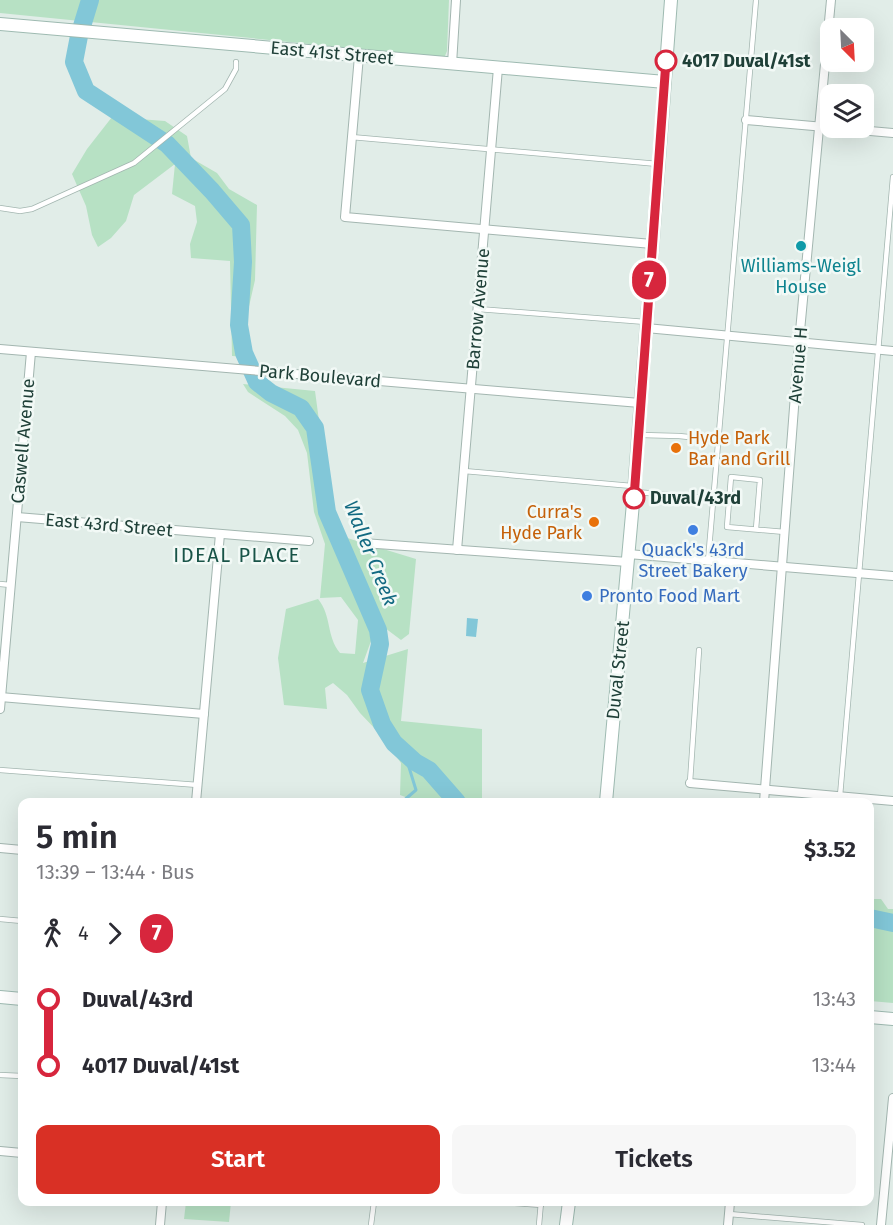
<!DOCTYPE html>
<html lang="en">
<head>
<meta charset="utf-8">
<style>
	:root { --surface:#fff; --page:#f7f7f7; --text:#2b2b33; --muted:#7c7c81; --accent:#d93025 }
	body { margin:0; font-family:"Fira Sans",sans-serif; background:var(--page); color:var(--text); height:100vh; display:flex; flex-direction:column; font-size:22px; white-space:nowrap }
	* { box-sizing:border-box; margin:0 }
	p { font-size:20px; color:var(--muted) }
	.icon { flex:none; width:33px; height:33px; fill:none; stroke:currentColor; stroke-width:2; stroke-linecap:round; stroke-linejoin:round }
	.map { position:relative; flex:1; overflow:hidden }
	.panel { position:absolute; left:18px; top:798px; width:856px; height:408px; display:flex; flex-direction:column; background:var(--surface); border-radius:12px; box-shadow:0 6px 24px #0002 }
	.panel>* { flex:none }
	.badge { padding:0 12px; border-radius:20px; font-size:21px; line-height:39px }
	.needle { width:39px; rotate:156deg }
	.fabs { position:absolute; left:820px; top:18px; display:grid; gap:12px }
	.fabs a { display:grid; place-items:center; width:54px; height:54px; border-radius:12px; background:var(--surface); box-shadow:0 6px 24px #0002; font-size:30px }
	.map>.badge { position:absolute; translate:-50% -50%; box-shadow:0 0 0 3px #fff }
	.legs { display:flex; align-items:center; gap:9px; height:66px; padding:0 18px; font-size:20px }
	.legs p { margin-inline-start:auto }
	.overview { display:flex; align-items:center; justify-content:space-between; height:102px; padding:0 18px }
	h1 { font-size:33px; font-weight:600; line-height:45px }
	.button { display:flex; gap:12px; margin-top:auto; padding:12px 18px }
	.button a { flex:1; height:69px; border-radius:12px; background:var(--accent); color:#fff; font-size:24px; font-weight:600; line-height:69px; text-align:center }
	.button a+a { background:var(--page); color:var(--text) }
	ul { padding:0 18px; list-style:none }
	li { display:flex; align-items:center; gap:21px; height:66px; font-size:22px }
	li i { display:grid; place-items:center; width:9px; height:100%; margin:0 8px; background:currentColor }
	li i::after { content:''; width:15px; height:15px; margin:-8px; border:4px solid; border-radius:50%; background:var(--surface) }
	li p { margin-inline-start:auto }
	li:first-child i { background:linear-gradient(#0000 50%,currentColor 0) }
	li:last-child i { background:linear-gradient(currentColor 50%,#0000 0) }
	.map>svg:first-child { display:block }
	.green { fill:#b7e1c4 }
	.water { fill:#82c7d8 }
	.lines { fill:none; stroke-linecap:round; stroke-linejoin:round }
	.stream { stroke:#82c7d8; stroke-width:3 }
	.river { stroke:#82c7d8; stroke-width:18 }
	.lane-casing { stroke:#a3b6b0; stroke-width:6 }
	.street-casing { stroke:#a3b6b0; stroke-width:10 }
	.secondary-casing { stroke:#9ebab1; stroke-width:14 }
	.lane { stroke:#fff; stroke-width:4.5 }
	.street { stroke:#fff; stroke-width:8 }
	.secondary { stroke:#fff; stroke-width:12 }
	.line-1-casing { stroke:#fff; stroke-width:14 }
	.line-1 { stroke:#d7263d; stroke-width:9 }
	.stop-1-dot { fill:#fff; stroke:#d7263d; stroke-width:3 }
	.culture-dot { fill:#0f9aa8; stroke:#f2f9f6; stroke-width:2 }
	.food-dot { fill:#e8710a; stroke:#f2f9f6; stroke-width:2 }
	.shop-dot { fill:#3f7fe0; stroke:#f2f9f6; stroke-width:2 }
	.labels { text-anchor:middle; stroke-width:5; stroke-linejoin:round; paint-order:stroke }
	.street-label { font-size:18px; fill:#1f4038; stroke:#f2f9f6 }
	.stop-label { font-size:18px; font-weight:bold; fill:#1f4038; stroke:#f2f9f6; text-anchor:start }
	.culture-label { font-size:18px; fill:#0d838f; stroke:#f2f9f6 }
	.food-label { font-size:18px; fill:#c56008; stroke:#f2f9f6; text-anchor:start }
	.shop-label { font-size:18px; fill:#366cbe; stroke:#f2f9f6 }
	.water-label { font-size:20px; font-style:italic; fill:#136a82; stroke:#f2f9f6 }
	.neighbourhood-label { font-size:20px; letter-spacing:1.5px; fill:#195448; stroke:#f2f9f6 }
</style>
</head>
<body>
<div class="map">
<svg width="893" height="1225" viewBox="0 0 893 1225">
	<rect width="100%" height="100%" fill="#e1ede8"/>
	<!-- green -->
	<g class="green">
		<path d="M0,0H449L447,51L445,56L440,57L0,13Z"/>
		<path d="M112,117L165,121L187,136L191,158L217,173L229,189L257,205L255,280L245,324L252,357L232,356L230,261L191,258L190,244L197,222L195,206L172,194L175,164L134,195L126,221L111,238L98,247L92,235L86,206L72,174L87,149Z"/>
		<path d="M243,384L315,391L330,502L344,537L416,559L409,634L401,640L385,628L373,626L371,641L363,663L408,649L401,721L482,729V802H419L400,795L401,763L380,734L360,713L347,695L333,683L325,688L327,709L284,705L278,658L286,609L318,599C332,616 326,636 340,653L355,654L358,620L341,597L320,598L325,544L314,512L307,453L298,430L285,416L248,392Z"/>
		<path d="M870,899H881L888,909H893V1003L870,1001Z"/>
		<path d="M186,1202H231L229,1222L184,1219Z"/>
	</g>
	<!-- water -->
	<path class="water" d="M467,618L478,619L476,637L466,636Z"/>
	<g class="lines">
		<!-- stream -->
		<path class="stream" d="M402,802L416,790L404,751"/>
		<!-- river -->
		<g class="river">
			<path d="M90,0L79,36L74,62L86,91L167,144L212,191L241,225L243,262L239,325L244,353L257,382L271,393L301,408L315,428L327,512L378,630L380,644L370,690L382,724L394,743L415,762L429,770L457,802"/>
			<path d="M870,918L893,923"/>
		</g>
		<!-- lane casing -->
		<g class="lane-casing">
			<g id="lane">
				<path d="M351,137L658,164"/>
				<path d="M0,208L20,211L32,209L134,163L225,89L236,69V62"/>
				<path d="M478,309L646,322"/>
				<path d="M641,435L679,436L718,440"/>
				<path d="M464,471L632,486"/>
				<path d="M636,492L729,500"/>
				<path d="M756,529L760,480L731,477L727,527L785,532"/>
				<path d="M708,561L756,0"/>
				<path d="M0,584L11,585"/>
				<path d="M0,770L198,785"/>
				<path d="M690,782L699,650"/>
				<path d="M840,796L893,177"/>
				<path d="M0,919L22,921"/>
				<path d="M0,1075L22,1076"/>
				<path d="M500,1202L541,1205"/>
				<path d="M729,1214L862,1225"/>
				<path d="M371,1225L374,1202"/>
				<path d="M539,1225L541,1202"/>
			</g>
		</g>
		<!-- street casing -->
		<g class="street-casing">
			<g id="street">
				<path d="M359,56L345,217L652,244"/>
				<path d="M452,64L456,0"/>
				<path d="M746,120L893,133"/>
				<path d="M646,328L893,351"/>
				<path d="M0,349L640,403"/>
				<path d="M17,517L309,541"/>
				<path d="M363,543L628,562"/>
				<path d="M457,550L498,68"/>
				<path d="M628,554L893,576"/>
				<path d="M0,697L204,714"/>
				<path d="M0,709L31,352"/>
				<path d="M690,783L893,801"/>
				<path d="M196,802L220,534"/>
				<path d="M764,802L799,342L831,0"/>
				<path d="M0,848L22,850"/>
				<path d="M0,1151L22,1153"/>
				<path d="M160,1225L162,1202"/>
				<path d="M728,1225L730,1202"/>
				<path d="M881,1225L893,1098"/>
			</g>
		</g>
		<!-- secondary casing -->
		<g class="secondary-casing">
			<g id="secondary">
				<path d="M0,24L665,82"/>
				<path d="M606,802L634,492L671,0"/>
				<path d="M0,997L22,999"/>
				<path d="M870,1017L893,1019"/>
				<path d="M566,1225L569,1202"/>
			</g>
		</g>
		<!-- lane -->
		<use href="#lane" class="lane"/>
		<!-- street -->
		<use href="#street" class="street"/>
		<!-- secondary -->
		<use href="#secondary" class="secondary"/>
	</g>
	<g class="lines">
		<!-- line-1 casing -->
		<g class="line-1-casing">
			<path id="line-1" d="M634,498L666,61"/>
		</g>
		<!-- line-1 -->
		<use href="#line-1" class="line-1"/>
	</g>
	<!-- markers -->
	<g class="stop-1-dot">
		<circle cx="666" cy="61" r="10"/>
		<circle cx="634" cy="498" r="10"/>
	</g>
	<circle class="culture-dot" cx="801" cy="246" r="6"/>
	<g class="food-dot">
		<circle cx="676" cy="448" r="6"/>
		<circle cx="594" cy="522" r="6"/>
	</g>
	<g class="shop-dot">
		<circle cx="693" cy="530" r="6"/>
		<circle cx="587" cy="596" r="6"/>
	</g>
	<g class="labels">
		<!-- street labels -->
		<g class="street-label">
			<text transform="translate(332 53) rotate(5)" y="6">East 41st Street</text>
			<text transform="translate(478 309) rotate(-85)" y="6">Barrow Avenue</text>
			<text transform="translate(798 365) rotate(-85)" y="6">Avenue H</text>
			<text transform="translate(320 376) rotate(5)" y="6">Park Boulevard</text>
			<text transform="translate(23 441) rotate(-85)" y="6">Caswell Avenue</text>
			<text transform="translate(109 525) rotate(5)" y="6">East 43rd Street</text>
			<text transform="translate(618 670) rotate(-84)" y="6">Duval Street</text>
		</g>
		<!-- stop labels -->
		<g class="stop-label">
			<text x="682" y="67">4017 Duval/41st</text>
			<text x="650" y="504">Duval/43rd</text>
		</g>
		<!-- culture labels -->
		<g class="culture-label">
			<text x="801" y="272">Williams-Weigl<tspan x="801" dy="21">House</tspan></text>
		</g>
		<!-- food labels -->
		<g class="food-label">
			<text x="688" y="444">Hyde Park<tspan x="688" dy="21">Bar and Grill</tspan></text>
			<text x="582" y="518" text-anchor="end">Curra's<tspan x="582" dy="21">Hyde Park</tspan></text>
		</g>
		<!-- shop labels -->
		<g class="shop-label">
			<text x="693" y="556">Quack's 43rd<tspan x="693" dy="21">Street Bakery</tspan></text>
			<text x="599" y="602" text-anchor="start">Pronto Food Mart</text>
		</g>
		<!-- water labels -->
		<g class="water-label">
			<text transform="translate(371 553) rotate(68)" y="7">Waller Creek</text>
		</g>
		<!-- neighbourhood labels -->
		<g class="neighbourhood-label">
			<text x="237" y="562">IDEAL PLACE</text>
		</g>
	</g>
</svg>
<div class="fabs">
<a><svg class="needle" viewBox="-14 -14 28 28"><path d="M0-13l5 13h-10z" fill="#e53935"/><path d="M0 13l5-13h-10z" fill="#7c7c81"/></svg></a>
<a><svg class="icon" aria-label="layers" viewBox="0 0 24 24"><path d="M12 4l9 5-9 5-9-5zM3 14l9 5 9-5"/></svg></a>
</div>
<b class="badge" style="left:649px;top:280px;background:#d7263d;color:#fff">7</b>
<section class="panel">
<div class="overview"><div><h1>5 min</h1><p>13:39 – 13:44 · Bus</p></div><b>$3.52</b></div>
<div class="legs"><svg class="icon" aria-label="walk" viewBox="0 0 24 24"><circle cx="13" cy="4" r="2"/><path d="M13 8l-2 6 4 7M11 14l-3 7M7 12l3-4h3l4 4"/></svg>4<svg class="icon" aria-label="forward" viewBox="0 0 24 24"><path d="M9 5l7 7-7 7"/></svg><b class="badge" style="background:#d7263d;color:#fff">7</b></div>
<ul>
<li><i style="color:#d7263d"></i><b>Duval/43rd</b><p>13:43</p></li>
<li><i style="color:#d7263d"></i><b>4017 Duval/41st</b><p>13:44</p></li>
</ul>
<div class="button"><a>Start</a><a>Tickets</a></div>
</section>
</div>
</body>
</html>
